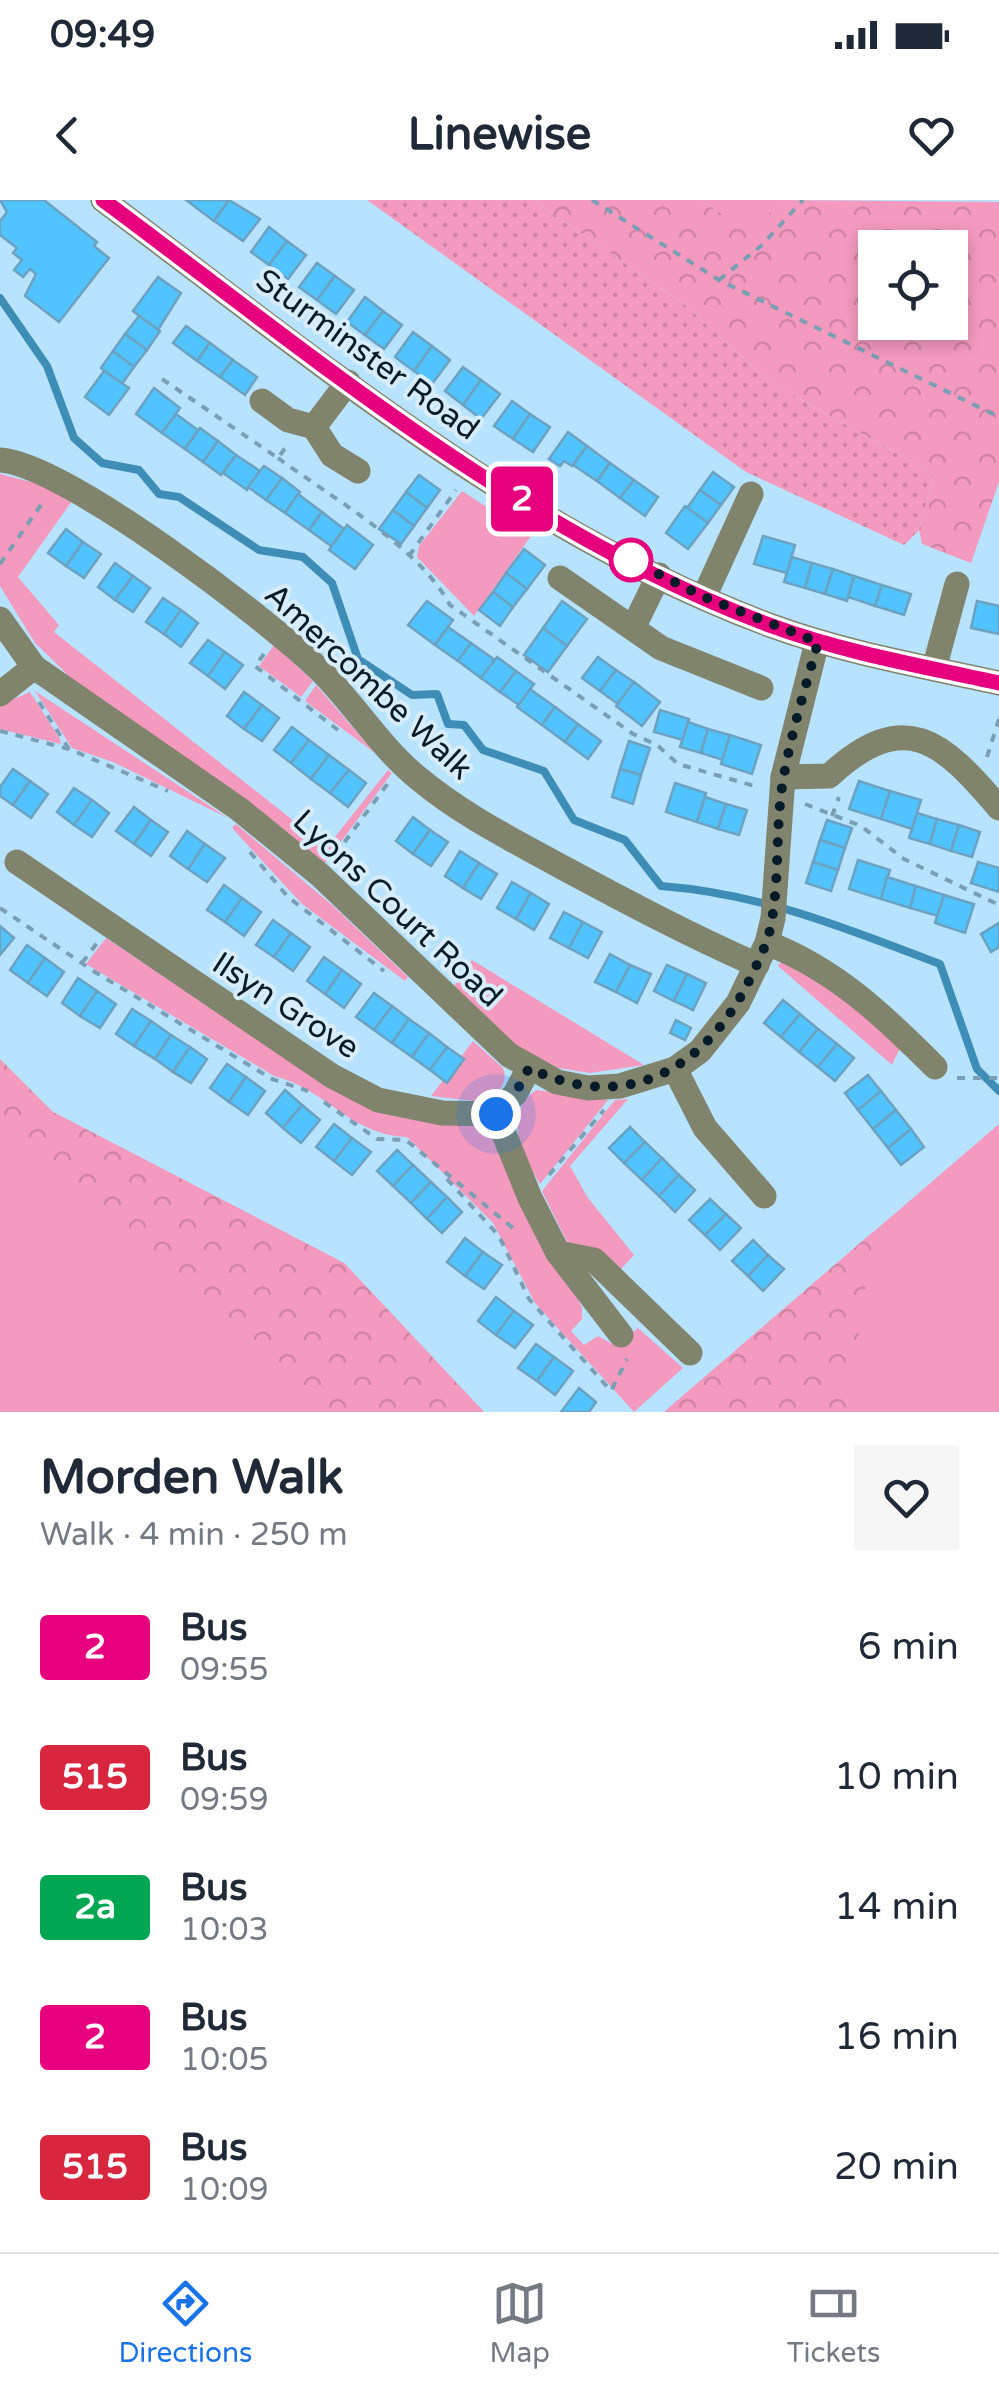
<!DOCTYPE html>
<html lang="en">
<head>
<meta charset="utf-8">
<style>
	:root { --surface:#fff; --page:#f6f6f7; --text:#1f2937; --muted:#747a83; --line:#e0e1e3; --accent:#1a73e8 }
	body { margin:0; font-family:"Varela Round",sans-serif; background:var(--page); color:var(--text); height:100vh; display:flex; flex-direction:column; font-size:38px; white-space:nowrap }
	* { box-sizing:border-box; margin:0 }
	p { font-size:32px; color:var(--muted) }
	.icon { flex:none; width:55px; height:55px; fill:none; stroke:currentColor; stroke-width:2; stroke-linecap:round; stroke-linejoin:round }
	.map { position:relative; height:1212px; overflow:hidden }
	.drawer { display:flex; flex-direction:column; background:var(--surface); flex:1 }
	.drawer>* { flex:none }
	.badge { padding:0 20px; border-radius:8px; font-size:35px; line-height:65px }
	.controls { position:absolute; left:858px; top:30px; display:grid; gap:20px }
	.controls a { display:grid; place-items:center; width:110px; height:110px; border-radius:0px; background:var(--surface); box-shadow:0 5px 15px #0003; font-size:50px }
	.you { position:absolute; width:50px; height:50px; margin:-25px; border:8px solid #fff; border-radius:50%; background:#1a73e8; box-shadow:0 0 0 15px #1a73e833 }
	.map>.badge { position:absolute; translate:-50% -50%; box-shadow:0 0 0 5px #fff }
	.round { display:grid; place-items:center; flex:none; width:105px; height:105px; border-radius:0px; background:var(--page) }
	.headline { display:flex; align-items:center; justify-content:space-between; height:170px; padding:0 40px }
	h1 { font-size:48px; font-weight:700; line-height:75px }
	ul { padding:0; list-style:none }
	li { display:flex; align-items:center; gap:30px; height:130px; padding:0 40px }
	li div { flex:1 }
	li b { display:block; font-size:38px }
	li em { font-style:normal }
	li .badge { min-width:110px; font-weight:700; text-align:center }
	.status { display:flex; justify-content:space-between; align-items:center; height:70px; padding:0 50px; background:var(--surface); direction:ltr }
	.status svg { height:28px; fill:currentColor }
	header { display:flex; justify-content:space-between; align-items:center; height:130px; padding:0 40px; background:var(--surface); font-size:45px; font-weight:700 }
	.tabs { display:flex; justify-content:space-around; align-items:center; height:140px; border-top:2px solid var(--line); background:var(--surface); font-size:28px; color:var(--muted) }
	.tabs a { display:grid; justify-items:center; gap:5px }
	.tabs .selected { color:var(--accent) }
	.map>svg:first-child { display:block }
	.grass { fill:#f49abe }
	.forest { fill:url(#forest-crowns); fill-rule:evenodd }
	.garden { fill:url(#garden-dots) }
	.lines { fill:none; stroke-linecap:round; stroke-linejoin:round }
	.stream { stroke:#3e8db7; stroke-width:8 }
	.building { fill:#51c3fe; stroke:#6ca2c1; stroke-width:2.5 }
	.path { stroke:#7a9eb4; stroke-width:4; stroke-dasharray:8 8; stroke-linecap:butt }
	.minor { stroke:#80846d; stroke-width:25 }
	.line-casing { stroke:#fff; stroke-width:22 }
	.line { stroke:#e6007e; stroke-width:15 }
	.walk { stroke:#051b27; stroke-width:10; stroke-dasharray:0 18 }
	.stop-dot { fill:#fff; stroke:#e6007e; stroke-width:5 }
	.labels { text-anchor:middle; stroke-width:8; stroke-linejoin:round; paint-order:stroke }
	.street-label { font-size:32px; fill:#051b27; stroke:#d8edfa }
</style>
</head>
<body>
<div class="status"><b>09:49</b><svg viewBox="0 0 49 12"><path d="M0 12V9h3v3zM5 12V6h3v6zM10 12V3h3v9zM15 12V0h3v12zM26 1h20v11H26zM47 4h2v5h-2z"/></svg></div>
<header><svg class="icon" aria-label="back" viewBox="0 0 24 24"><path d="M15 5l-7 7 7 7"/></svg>Linewise<svg class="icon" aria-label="heart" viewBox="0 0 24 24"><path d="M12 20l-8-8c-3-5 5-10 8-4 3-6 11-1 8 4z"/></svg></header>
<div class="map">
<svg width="999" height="1212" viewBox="0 0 999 1212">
	<defs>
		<pattern id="forest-crowns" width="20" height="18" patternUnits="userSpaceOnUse" patternTransform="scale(2.5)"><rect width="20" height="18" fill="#f49abe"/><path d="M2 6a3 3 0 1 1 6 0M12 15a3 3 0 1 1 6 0" fill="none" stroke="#d084a3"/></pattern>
		<pattern id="garden-dots" width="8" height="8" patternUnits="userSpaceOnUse" patternTransform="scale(2.5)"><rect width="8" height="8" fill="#f49abe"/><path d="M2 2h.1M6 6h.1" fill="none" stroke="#d084a3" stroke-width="1.8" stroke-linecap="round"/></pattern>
	</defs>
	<rect width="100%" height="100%" fill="#b8e3fe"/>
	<!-- grass -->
	<g class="grass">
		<path d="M699,0H781L754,34Z"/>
		<path d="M0,274L35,283L72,301L18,377L59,425L54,432L327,647L388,570L392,573L323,666L63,477L66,473L35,443L0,386Z"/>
		<path d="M462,291L531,336L474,416L417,357L419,346Z"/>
		<path d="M274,445L313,481L301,497L259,466Z"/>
		<path d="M316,485L375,553L305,501Z"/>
		<path d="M35,491L228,618L113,562L72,548Z"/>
		<path d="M30,492L60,539L61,544L0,529V505Z"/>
		<path d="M236,624L332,705L408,777L405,781L302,704L232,628Z"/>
		<path d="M106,738L338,893L489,928L582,1107V1119L571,1131L584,1145L598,1136L616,1146L638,1128L683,1168L634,1212L535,1103L493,1023L407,937C350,935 328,890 274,876L86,764Z"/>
		<path d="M784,757L845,794L900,848L892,865L778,766Z"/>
		<path d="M472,760L644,865L590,873L534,864L453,788Z"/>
		<path d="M473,841L503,868C509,883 497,897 483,902L431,896Z"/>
		<path d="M0,864L53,912L344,1063L484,1212H0Z"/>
		<path d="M536,890L608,900L540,984C522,955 502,915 536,890Z"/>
		<path d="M628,899L570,966L588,998L634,1055L619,1071L568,1044L542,991L615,900Z"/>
		<path d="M999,924V1212H664Z"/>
	</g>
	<!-- forest -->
	<g class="forest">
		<path d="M533,0H699L754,33L781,0L999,2V282L971,363L922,344L919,330L934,274L771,183L684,104ZM875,48H950V122H875Z"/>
		<path d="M0,859L53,912L344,1063L484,1212H315L168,1062L38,964L0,930Z"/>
		<path d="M874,1031L847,1212H664Z"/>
	</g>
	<!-- garden -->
	<path class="garden" d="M367,0H533L684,104L771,183L934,274L919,330L904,345L746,272Z"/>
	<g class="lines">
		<!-- stream -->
		<path class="stream" d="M0,98L47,166L74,238L102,263L139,270L159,294L179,297L259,350L303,357L332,383L358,459L412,495L437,494L448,524L464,525L483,550L544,571L574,620L625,640L661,686C764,694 845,728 940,764L977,869L999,891"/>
	</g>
	<!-- building -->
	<g class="building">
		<path d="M0,0H44L97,42L94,46L109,58L59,122L25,96L36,74L30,69L23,77L14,70L22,60L13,53L17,48L0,35V21L7,12Z"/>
		<path d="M186,0H229L214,21Z"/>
		<path d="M229,0L260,19L243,41L214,21Z"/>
		<path d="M269,27L287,41L269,65L251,52Z"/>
		<path d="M287,41L306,55L288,79L269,65Z"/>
		<path d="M317,63L335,76L317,100L299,87Z"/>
		<path d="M335,76L354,90L336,114L317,100Z"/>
		<path d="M158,77L181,93L158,130L133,111Z"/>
		<path d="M365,97L383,111L365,135L347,122Z"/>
		<path d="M383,111L402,125L384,149L365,135Z"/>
		<path d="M139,116L160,131L147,150L125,134Z"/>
		<path d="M186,126L210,143L197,161L173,143Z"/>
		<path d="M413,132L432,146L414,171L395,157Z"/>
		<path d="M125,134L147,150L134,167L113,151Z"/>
		<path d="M210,143L233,160L220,177L197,161Z"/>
		<path d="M432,146L450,160L432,184L414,171Z"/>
		<path d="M113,151L134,167L122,184L101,168Z"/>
		<path d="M233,160L257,177L245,195L220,177Z"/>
		<path d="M463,167L481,180L463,205L445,191Z"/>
		<path d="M104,171L129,188L109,215L85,197Z"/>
		<path d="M481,180L500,194L481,219L463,205Z"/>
		<path d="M154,188L180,208L162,233L136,214Z"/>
		<path d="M512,201L530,214L513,239L494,226Z"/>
		<path d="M176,214L198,230L185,249L162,233Z"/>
		<path d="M530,214L550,227L533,252L513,239Z"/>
		<path d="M200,228L218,241L203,262L185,249Z"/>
		<path d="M568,232L587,246L572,266L564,261L560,266L549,259Z"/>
		<path d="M218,241L236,255L221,275L203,262Z"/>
		<path d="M587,246L610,263L597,281L573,265Z"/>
		<path d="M236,255L260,271L247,290L223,273Z"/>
		<path d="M610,263L634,280L620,298L597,281Z"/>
		<path d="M264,266L282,278L266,300L248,287Z"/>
		<path d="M713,272L734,287L721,305L700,290Z"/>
		<path d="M419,275L440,290L427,308L406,292Z"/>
		<path d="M282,278L300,292L285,313L266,300Z"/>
		<path d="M634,280L658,297L645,316L620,298Z"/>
		<path d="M700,290L721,305L708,323L687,308Z"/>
		<path d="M406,292L427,308L414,326L393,310Z"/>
		<path d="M298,294L322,312L309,330L285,313Z"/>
		<path d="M685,306L708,323L688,349L666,333Z"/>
		<path d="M393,310L414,326L401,344L379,329Z"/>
		<path d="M322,312L344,329L331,346L309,330Z"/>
		<path d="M347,325L373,345L355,369L329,350Z"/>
		<path d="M66,329L83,342L66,366L48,353Z"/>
		<path d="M763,336L795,345L787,373L754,364Z"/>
		<path d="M83,342L101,354L84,378L66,366Z"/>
		<path d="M524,349L545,365L527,389L506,373Z"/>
		<path d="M792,357L812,363L805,388L784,382Z"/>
		<path d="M115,363L133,376L115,400L98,387Z"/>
		<path d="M812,363L833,369L825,394L805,388Z"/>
		<path d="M833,369L854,376L847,401L825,394Z"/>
		<path d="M506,373L527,389L513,407L493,392Z"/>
		<path d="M133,376L150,388L133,412L115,400Z"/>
		<path d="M854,376L882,385L875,406L848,397Z"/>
		<path d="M882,385L911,394L904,415L875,406Z"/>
		<path d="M493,392L513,407L500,426L479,410Z"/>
		<path d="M163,398L181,410L164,434L146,422Z"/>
		<path d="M427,401L453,420L435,445L408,425Z"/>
		<path d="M562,401L587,419L567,446L543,428Z"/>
		<path d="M977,401L999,406V434L971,428Z"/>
		<path d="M181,410L198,423L181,447L164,434Z"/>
		<path d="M448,427L471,443L458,461L435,445Z"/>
		<path d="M543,428L567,446L548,472L524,455Z"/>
		<path d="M208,440L225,452L208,476L190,463Z"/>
		<path d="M471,443L495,460L481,478L458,461Z"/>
		<path d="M225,452L243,465L225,489L208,476Z"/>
		<path d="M497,457L516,471L500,492L481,478Z"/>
		<path d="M598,457L616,470L600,491L582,478Z"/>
		<path d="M616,470L634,482L618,504L600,491Z"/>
		<path d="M516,471L534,484L519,505L500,492Z"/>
		<path d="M634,482L660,502L642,526L616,506Z"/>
		<path d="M530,489L555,507L542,525L517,507Z"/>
		<path d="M244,492L262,505L244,529L227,516Z"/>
		<path d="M262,505L279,518L262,541L244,529Z"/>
		<path d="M555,507L578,524L565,542L542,525Z"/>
		<path d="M660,510L689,519L683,540L654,532Z"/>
		<path d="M688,522L708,529L701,553L680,547Z"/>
		<path d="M578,524L601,541L588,559L565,542Z"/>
		<path d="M292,527L309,540L291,563L274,550Z"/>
		<path d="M708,529L730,535L723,560L701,553Z"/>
		<path d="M730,535L761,545L752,574L721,564Z"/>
		<path d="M309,540L329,555L311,579L291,563Z"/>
		<path d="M629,541L650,548L641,575L620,569Z"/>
		<path d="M329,555L349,570L330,593L311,579Z"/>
		<path d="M13,569L30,581L13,605L0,596V587Z"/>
		<path d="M620,569L641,575L633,604L612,597Z"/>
		<path d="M349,570L366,583L348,607L330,593Z"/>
		<path d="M30,581L48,594L31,618L13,605Z"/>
		<path d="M859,581L890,591L881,619L849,609Z"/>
		<path d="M675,583L706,593L697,622L666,612Z"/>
		<path d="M74,588L92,600L74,625L57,612Z"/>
		<path d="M890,591L921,600L912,629L881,619Z"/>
		<path d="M705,597L726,604L718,629L697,622Z"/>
		<path d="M92,600L109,613L92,637L74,625Z"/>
		<path d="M726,604L747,610L739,635L718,629Z"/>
		<path d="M134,607L151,620L134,644L116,631Z"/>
		<path d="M917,613L937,619L930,644L909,638Z"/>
		<path d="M413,617L430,630L413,654L396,641Z"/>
		<path d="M937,619L959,625L951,651L930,644Z"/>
		<path d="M151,620L168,632L151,656L134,644Z"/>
		<path d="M827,620L852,628L845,648L820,640Z"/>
		<path d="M959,625L980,632L972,657L951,651Z"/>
		<path d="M430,630L448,642L431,666L413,654Z"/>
		<path d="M187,631L205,644L188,669L170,656Z"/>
		<path d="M820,640L845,648L838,670L813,662Z"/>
		<path d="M205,644L225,658L207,682L188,669Z"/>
		<path d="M460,651L479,663L463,688L445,676Z"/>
		<path d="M858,660L890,670L881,699L849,689Z"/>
		<path d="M813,662L838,670L831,691L806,683Z"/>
		<path d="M978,662L999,668V692L971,683Z"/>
		<path d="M479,663L497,674L481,699L463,688Z"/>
		<path d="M887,677L916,686L910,708L881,699Z"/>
		<path d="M512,682L531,693L516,719L497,708Z"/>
		<path d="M224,685L242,698L225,722L207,710Z"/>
		<path d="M916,686L944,695L938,716L910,708Z"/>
		<path d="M531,693L549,704L534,730L516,719Z"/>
		<path d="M944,695L974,704L965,733L935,723Z"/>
		<path d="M242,698L261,712L244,736L225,722Z"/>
		<path d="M564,712L583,722L569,748L550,738Z"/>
		<path d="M273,720L291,733L274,757L256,745Z"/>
		<path d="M583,722L602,732L588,758L569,748Z"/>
		<path d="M999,723V747L991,752L981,734Z"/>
		<path d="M0,726L14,738L0,755Z"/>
		<path d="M291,733L310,747L293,771L274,757Z"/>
		<path d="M27,745L45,758L28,783L10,770Z"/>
		<path d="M610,754L630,765L616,792L595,782Z"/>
		<path d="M324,757L342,770L325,794L307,781Z"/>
		<path d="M45,758L64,772L47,796L28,783Z"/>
		<path d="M630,765L651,774L637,803L616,792Z"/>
		<path d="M667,765L687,774L674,801L654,791Z"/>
		<path d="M342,770L361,784L344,808L325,794Z"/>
		<path d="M687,774L706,783L693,810L674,801Z"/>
		<path d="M78,778L97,791L80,816L62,803Z"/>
		<path d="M97,791L116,804L100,828L80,816Z"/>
		<path d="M374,793L392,806L374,830L356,817Z"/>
		<path d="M783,800L800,814L781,837L764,823Z"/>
		<path d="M392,806L409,819L392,843L374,830Z"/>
		<path d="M132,809L151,821L134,846L116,834Z"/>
		<path d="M800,814L818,829L799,852L781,837Z"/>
		<path d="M409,819L429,833L412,857L392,843Z"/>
		<path d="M676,820L691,828L685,840L670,833Z"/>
		<path d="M151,821L171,835L155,859L134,846Z"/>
		<path d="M818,829L837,844L818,867L799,852Z"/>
		<path d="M429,833L447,847L430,870L412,857Z"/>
		<path d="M171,835L190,847L173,872L155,859Z"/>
		<path d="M837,844L854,858L835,881L818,867Z"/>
		<path d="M190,847L207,859L191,883L173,872Z"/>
		<path d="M447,847L464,859L447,883L430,870Z"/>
		<path d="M227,864L246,877L229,902L210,888Z"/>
		<path d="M868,875L881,891L858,910L845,893Z"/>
		<path d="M246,877L265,891L248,915L229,902Z"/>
		<path d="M285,890L302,905L283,928L266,913Z"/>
		<path d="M881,891L896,910L873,929L858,910Z"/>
		<path d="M302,905L320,920L301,943L283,928Z"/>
		<path d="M896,910L911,929L888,948L873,929Z"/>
		<path d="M334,924L352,938L334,961L316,947Z"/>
		<path d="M630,927L645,942L624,963L609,948Z"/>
		<path d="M911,929L924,947L901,965L888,948Z"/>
		<path d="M352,938L371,952L352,975L334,961Z"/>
		<path d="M645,942L662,958L642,980L624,963Z"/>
		<path d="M397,950L413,965L393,986L377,971Z"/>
		<path d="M662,958L679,975L659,996L642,980Z"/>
		<path d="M413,965L431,982L411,1003L393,986Z"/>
		<path d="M679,975L695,990L675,1012L659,996Z"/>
		<path d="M431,982L447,997L427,1019L411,1003Z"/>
		<path d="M447,997L462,1012L442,1033L427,1019Z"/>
		<path d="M710,999L726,1014L705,1035L689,1020Z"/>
		<path d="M726,1014L741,1028L720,1050L705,1035Z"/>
		<path d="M465,1038L483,1052L465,1076L447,1062Z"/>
		<path d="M753,1040L768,1055L748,1076L732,1061Z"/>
		<path d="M483,1052L502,1065L484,1089L465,1076Z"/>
		<path d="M768,1055L784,1069L763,1091L748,1076Z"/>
		<path d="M496,1097L514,1111L496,1135L478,1121Z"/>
		<path d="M514,1111L533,1125L515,1148L496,1135Z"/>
		<path d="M536,1144L554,1157L537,1181L518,1168Z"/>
		<path d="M554,1157L573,1171L555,1195L537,1181Z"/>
		<path d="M579,1188L596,1202L589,1212H561Z"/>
	</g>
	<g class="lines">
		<!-- path -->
		<g class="path">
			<path d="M592,0L719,80L999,217"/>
			<path d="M719,80L762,45L803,0"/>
			<path d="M162,179L278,258L288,244"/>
			<path d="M278,258C332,298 418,346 450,405L633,534L657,545L678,564L758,587"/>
			<path d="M409,356L456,290"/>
			<path d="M0,364L43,302"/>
			<path d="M264,454L255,466L338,530"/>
			<path d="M39,502L69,549"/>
			<path d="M0,531L69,549L168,591"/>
			<path d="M987,557L999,519"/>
			<path d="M805,604L861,626L904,659L999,705"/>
			<path d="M832,616L839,597"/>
			<path d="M250,652L288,697L384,771"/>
			<path d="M335,655L389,582"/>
			<path d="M0,708L95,772L272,879L308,891"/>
			<path d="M82,763L97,743"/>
			<path d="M957,878H999"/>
			<path d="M324,902L377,939L406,940L519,1033"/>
			<path d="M549,975L604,910"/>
			<path d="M447,979L499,1036L529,1099L611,1191L627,1159"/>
		</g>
		<!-- minor -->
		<g class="minor">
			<path d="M103,0C312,156 524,335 772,426C846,453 922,466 999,483"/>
			<path d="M262,201L288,220L314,227L332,255L358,271"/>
			<path d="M314,227L348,182"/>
			<path d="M0,260C65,264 270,421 321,471C355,505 380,547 418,578C461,614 511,639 560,666C625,701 689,735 757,765"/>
			<path d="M560,378L661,448L761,488"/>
			<path d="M704,397L751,294"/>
			<path d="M0,419L34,467L239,609L320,675L509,855L557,882L588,888L620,886L675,869L700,851L738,803L767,743L773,718L783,577L817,442"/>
			<path d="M634,426L659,375"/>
			<path d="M934,469L957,384"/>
			<path d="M0,494L34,467"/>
			<path d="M783,577L829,576C905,506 942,541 999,608"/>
			<path d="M17,662L332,876L378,900L442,913L496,914L515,894L529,868"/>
			<path d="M767,743C835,769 884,816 935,867"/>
			<path d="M675,869L705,928L764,996"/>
			<path d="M496,914L530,998L558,1053L621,1135"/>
			<path d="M558,1053L594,1060L690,1153"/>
		</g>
	</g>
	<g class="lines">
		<!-- line casing -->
		<g class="line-casing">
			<path id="line" d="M103,0C313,156 523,334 772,426C846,453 922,466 999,483"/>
		</g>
		<!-- line -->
		<use href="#line" class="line"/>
		<!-- walk -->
		<path class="walk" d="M496,914L515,894L529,868C623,914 703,872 748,783C758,762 769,742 772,719C780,672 775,622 784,575C792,530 806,486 818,442L704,397L631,360"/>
	</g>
	<!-- markers -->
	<circle class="stop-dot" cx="631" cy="360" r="20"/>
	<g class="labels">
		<!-- street labels -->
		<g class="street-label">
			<text transform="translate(368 154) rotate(36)" y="11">Sturminster Road</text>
			<text transform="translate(369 481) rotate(43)" y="11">Amercombe Walk</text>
			<text transform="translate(398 708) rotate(43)" y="11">Lyons Court Road</text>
			<text transform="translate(286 805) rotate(33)" y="11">Ilsyn Grove</text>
		</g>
	</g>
</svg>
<div class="controls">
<a><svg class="icon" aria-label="locate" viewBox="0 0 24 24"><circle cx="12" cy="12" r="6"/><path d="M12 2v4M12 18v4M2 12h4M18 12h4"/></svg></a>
</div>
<div class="you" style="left:496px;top:914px"></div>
<b class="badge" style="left:522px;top:299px;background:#e6007e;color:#fff">2</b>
</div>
<section class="drawer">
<div class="headline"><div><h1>Morden Walk</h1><p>Walk · 4 min · 250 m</p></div><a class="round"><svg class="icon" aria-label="heart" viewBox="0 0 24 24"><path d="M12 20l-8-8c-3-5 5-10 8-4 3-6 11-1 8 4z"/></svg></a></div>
<ul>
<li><span class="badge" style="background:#e6007e;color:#fff">2</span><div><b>Bus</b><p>09:55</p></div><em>6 min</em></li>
<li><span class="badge" style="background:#d7263d;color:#fff">515</span><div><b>Bus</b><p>09:59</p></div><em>10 min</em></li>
<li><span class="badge" style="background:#00a651;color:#fff">2a</span><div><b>Bus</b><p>10:03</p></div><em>14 min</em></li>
<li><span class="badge" style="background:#e6007e;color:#fff">2</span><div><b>Bus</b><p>10:05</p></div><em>16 min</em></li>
<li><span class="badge" style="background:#d7263d;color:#fff">515</span><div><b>Bus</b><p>10:09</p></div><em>20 min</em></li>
</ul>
</section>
<nav class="tabs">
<a class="selected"><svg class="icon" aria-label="directions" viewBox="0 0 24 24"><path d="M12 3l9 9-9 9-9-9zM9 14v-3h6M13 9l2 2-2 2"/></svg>Directions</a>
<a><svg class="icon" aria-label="map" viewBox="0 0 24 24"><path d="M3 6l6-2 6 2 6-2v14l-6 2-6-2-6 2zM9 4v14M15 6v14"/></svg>Map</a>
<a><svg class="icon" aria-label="tickets" viewBox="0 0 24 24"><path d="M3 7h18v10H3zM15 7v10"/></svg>Tickets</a>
</nav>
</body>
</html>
